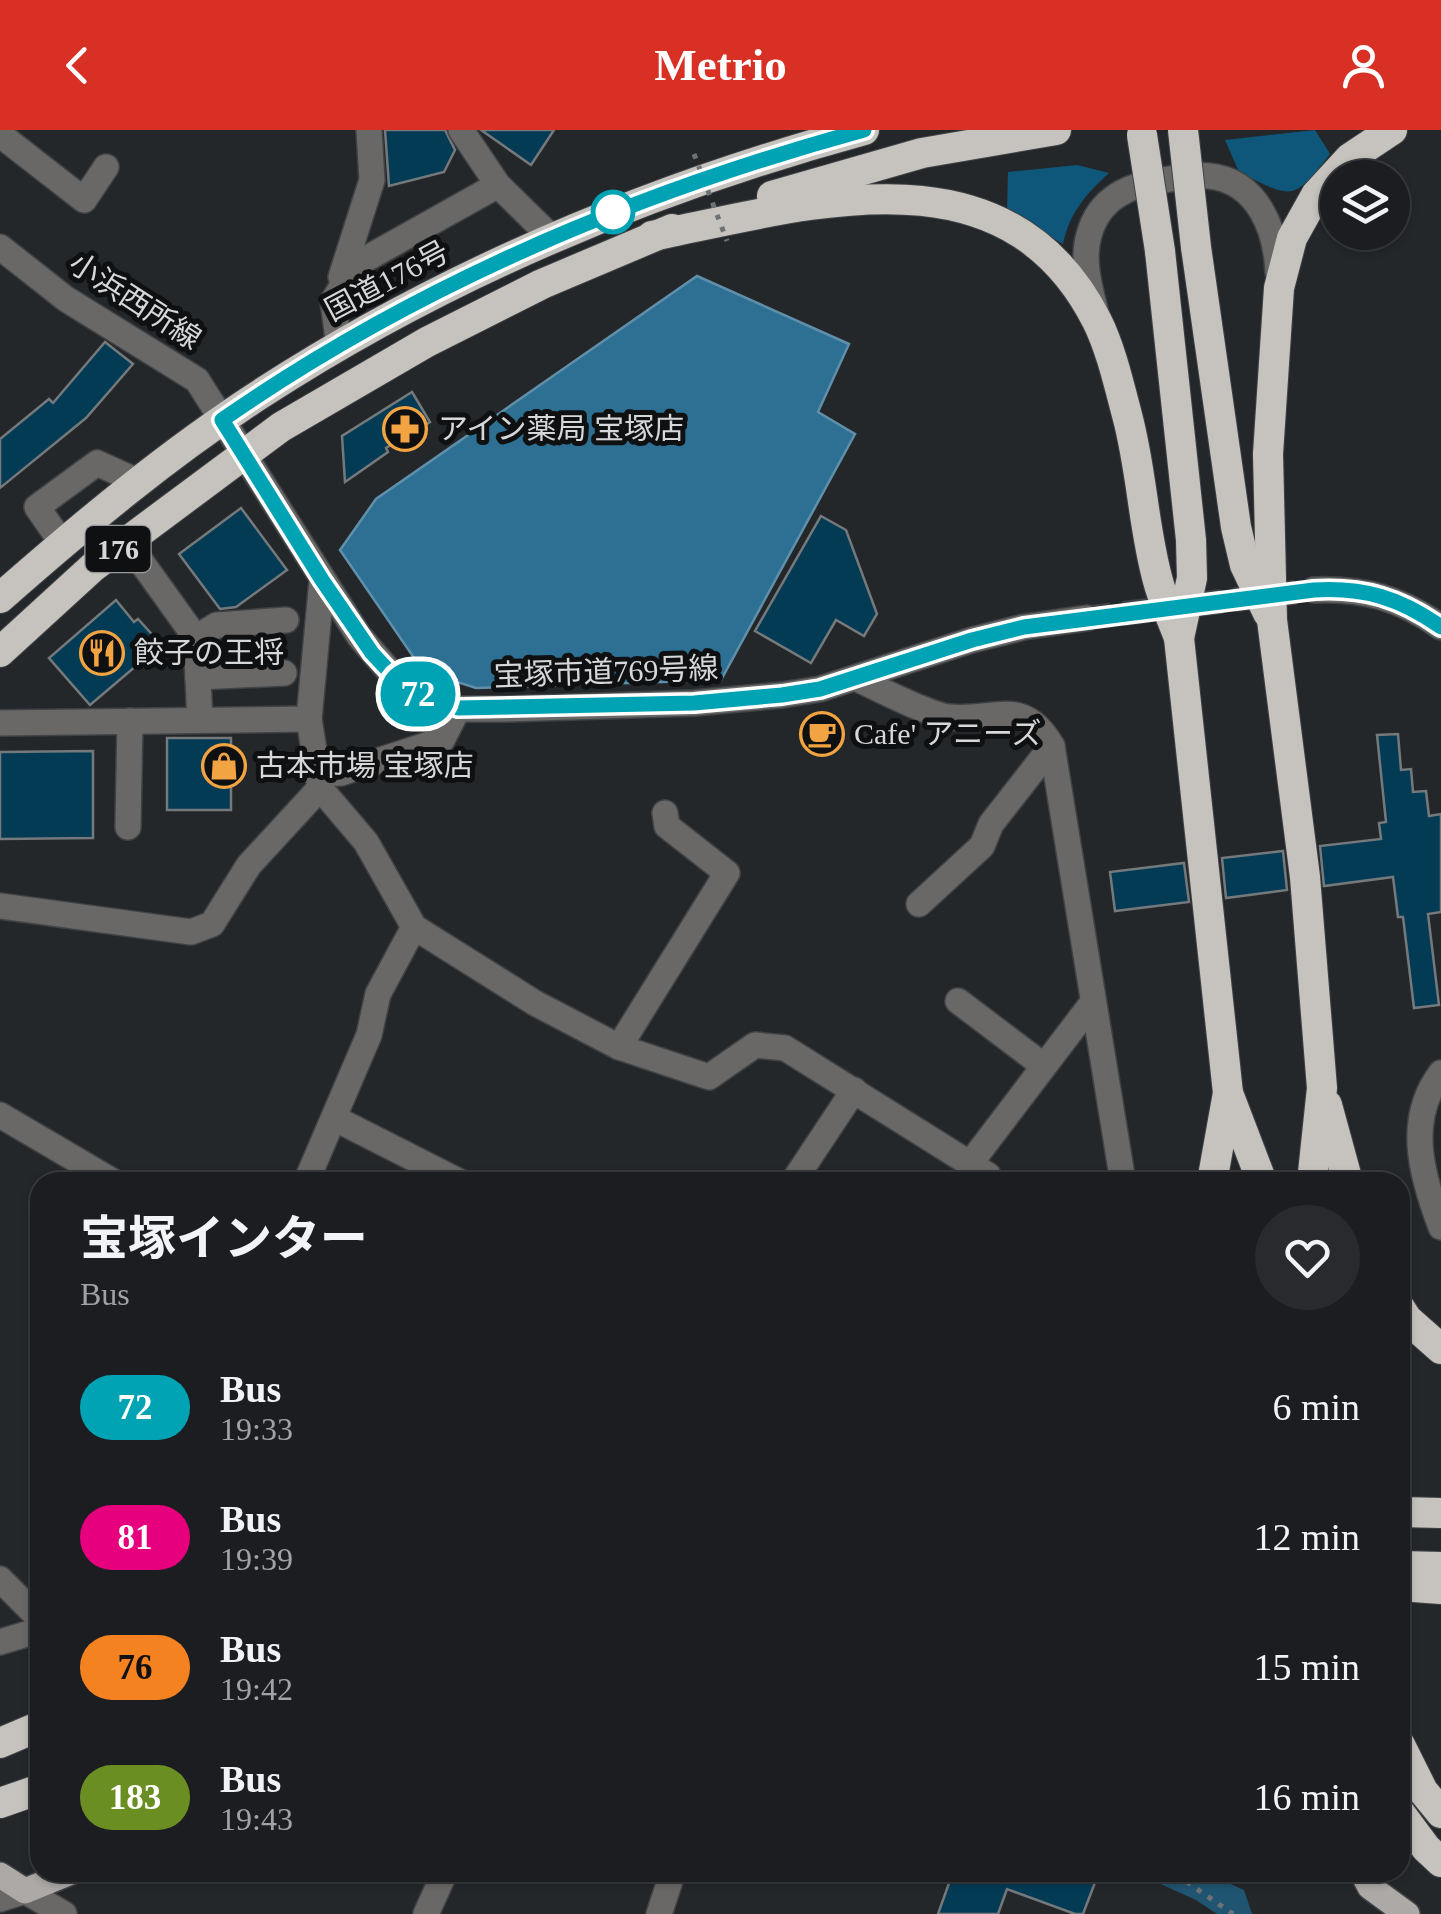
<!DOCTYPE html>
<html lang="en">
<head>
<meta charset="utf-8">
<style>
	:root { --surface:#1b1d20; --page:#282a2d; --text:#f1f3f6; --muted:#a0a2a5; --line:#393b3e; --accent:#d93025 }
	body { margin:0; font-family:"Times New Roman","Noto Sans JP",serif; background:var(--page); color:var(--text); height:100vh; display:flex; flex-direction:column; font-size:38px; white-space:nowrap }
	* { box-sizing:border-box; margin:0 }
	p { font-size:32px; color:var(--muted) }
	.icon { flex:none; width:55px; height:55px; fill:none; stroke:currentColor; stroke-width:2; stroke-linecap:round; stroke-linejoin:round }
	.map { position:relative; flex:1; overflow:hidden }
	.drawer { position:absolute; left:30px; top:1042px; width:1380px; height:710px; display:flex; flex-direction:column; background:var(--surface); border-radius:30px; box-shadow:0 2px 8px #0004,0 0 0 2px var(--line) }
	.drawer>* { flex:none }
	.badge { padding:0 20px; border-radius:32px; font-size:35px; line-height:65px }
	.buttons { position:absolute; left:1320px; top:30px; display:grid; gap:20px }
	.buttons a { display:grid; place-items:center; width:90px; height:90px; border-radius:50%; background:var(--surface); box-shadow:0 2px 8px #0004,0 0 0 2px var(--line); font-size:50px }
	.map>.badge { position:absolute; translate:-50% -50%; box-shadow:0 0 0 5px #fff }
	.round { display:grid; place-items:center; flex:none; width:105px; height:105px; border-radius:52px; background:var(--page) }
	.headline { display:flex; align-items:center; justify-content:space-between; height:170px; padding:0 50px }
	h1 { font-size:48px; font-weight:700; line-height:75px }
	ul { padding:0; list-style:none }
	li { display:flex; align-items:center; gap:30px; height:130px; padding:0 50px }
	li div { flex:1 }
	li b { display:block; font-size:38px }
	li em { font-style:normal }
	li .badge { min-width:110px; font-weight:700; text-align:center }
	header { display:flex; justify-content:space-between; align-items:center; height:130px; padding:0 50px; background:var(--accent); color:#fff; font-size:45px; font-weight:700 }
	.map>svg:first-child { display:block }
	.green { fill:#205572 }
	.forest { fill:#0f577a }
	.water { fill:#2e7094; stroke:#608fa9; stroke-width:2.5 }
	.building { fill:#033b55; stroke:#75797c; stroke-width:2.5 }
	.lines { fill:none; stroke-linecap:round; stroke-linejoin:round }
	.minor-tunnel { stroke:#3f4144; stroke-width:25; stroke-dasharray:25 12; stroke-linecap:butt }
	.minor-casing { stroke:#404346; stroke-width:28 }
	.major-casing { stroke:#404346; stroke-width:28 }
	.highway-casing { stroke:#404346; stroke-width:32 }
	.path { stroke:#6f7274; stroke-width:5; stroke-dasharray:5 8; stroke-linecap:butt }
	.minor { stroke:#696866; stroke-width:25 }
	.major { stroke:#aca9a6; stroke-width:25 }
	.highway { stroke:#c6c3bf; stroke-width:30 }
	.highway-bridge-casing { stroke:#404346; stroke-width:32; stroke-linecap:butt }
	.path-bridge { stroke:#6f7274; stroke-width:5; stroke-dasharray:5 8; stroke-linecap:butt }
	.highway-bridge { stroke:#c6c3bf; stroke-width:30 }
	.line-casing { stroke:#fff; stroke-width:22 }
	.line { stroke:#00a3b4; stroke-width:15 }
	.stop-dot { fill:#fff; stroke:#00a3b4; stroke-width:5 }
	.labels { text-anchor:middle; stroke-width:10; stroke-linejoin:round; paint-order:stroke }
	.shield { fill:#0e1011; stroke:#999b9d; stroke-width:2.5 }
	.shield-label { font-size:28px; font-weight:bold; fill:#d5d7d9 }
	.street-label { font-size:30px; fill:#d5d7d9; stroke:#0e1011 }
	.poi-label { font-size:30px; fill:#d5d7d9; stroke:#0e1011; text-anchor:start }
</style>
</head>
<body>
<header><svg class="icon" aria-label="back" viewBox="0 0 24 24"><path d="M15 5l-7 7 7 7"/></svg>Metrio<svg class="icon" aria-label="person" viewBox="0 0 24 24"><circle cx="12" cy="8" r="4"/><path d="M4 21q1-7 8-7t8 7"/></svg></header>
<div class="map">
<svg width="1441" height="1784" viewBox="0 0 1441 1784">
	<rect width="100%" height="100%" fill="#24272a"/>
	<!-- green -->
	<path class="green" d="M1136,1743H1217L1215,1747L1244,1760L1252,1784H1217L1196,1770Z"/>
	<!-- forest -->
	<g class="forest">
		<path d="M1315,0L1330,24C1293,72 1293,69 1239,42L1225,10Z"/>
		<path d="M1077,35L1109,43C1086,64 1070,82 1063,114L1007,82L1008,42Z"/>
	</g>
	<!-- water -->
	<path class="water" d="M697,146L849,214L818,282L855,304L721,550L476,558L423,541L340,420L376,369Z"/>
	<!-- building -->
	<g class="building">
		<path d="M385,0H445L455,20L444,42L389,56Z"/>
		<path d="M481,0H554L531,35Z"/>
		<path d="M105,212L133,234L86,288L0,358V309L49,269L53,273Z"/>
		<path d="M412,262L430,292L386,318L388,322L345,352L342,306Z"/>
		<path d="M241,378L287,440L236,477L220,479L179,424Z"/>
		<path d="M821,386L846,400L877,484L864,506L836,490L811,533L755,501Z"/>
		<path d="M116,470L134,492L138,489L157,510L152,514L156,519L90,575L49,528Z"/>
		<path d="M1398,604L1401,640L1411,639L1413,662L1426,661L1429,686L1441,684V782L1428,784L1439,875L1414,878L1403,787H1398L1393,747L1324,756L1320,716L1381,709L1379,693L1386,692L1377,605Z"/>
		<rect x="167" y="608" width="64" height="72"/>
		<path d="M93,621V708L0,709V622Z"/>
		<path d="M1283,721L1287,760L1226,768L1222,728Z"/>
		<path d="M1184,733L1189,772L1115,781L1110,742Z"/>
		<path d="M953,1742H1099L1083,1784H1075L1007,1759L998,1784H938Z"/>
	</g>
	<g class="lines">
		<!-- minor-tunnel -->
		<path class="minor-tunnel" d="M1087,488L1314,460"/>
		<!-- minor casing -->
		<g class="minor-casing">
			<g id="minor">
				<path d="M461,0L498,55"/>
				<path d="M7,10L84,70L106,37"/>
				<path d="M0,117L66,169L197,250L359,506L397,550L437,572L458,579H506L694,573L782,565L820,559L972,510L1024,497L1087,488"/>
				<path d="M341,147L372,50L369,0"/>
				<path d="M1097,188C1091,161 1081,132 1089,105C1099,68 1129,55 1163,50C1178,48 1194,44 1209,46C1258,51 1276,100 1278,142"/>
				<path d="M339,216L333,171L355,135L498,55L552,108"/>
				<path d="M127,412L196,508L200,590"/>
				<path d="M62,413L37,377L97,333L139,352"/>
				<path d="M322,450L309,589L320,658L366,712L414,797L535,873L619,917L709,947L755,915L785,918L988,1045L984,1052"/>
				<path d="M1314,460C1364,458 1400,468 1441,497"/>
				<path d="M196,508L217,495L286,490"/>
				<path d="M198,547L284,543"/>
				<path d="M855,548C878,558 926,584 949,587C995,592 1022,565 1052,616L1123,1052"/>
				<path d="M0,593L309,589"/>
				<path d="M318,644L341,643L442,610L458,579"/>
				<path d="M128,697L130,591"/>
				<path d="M919,774L982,716L991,694L1052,616"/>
				<path d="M0,776L191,802L212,794L249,735L320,658"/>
				<path d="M958,871L1044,936"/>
				<path d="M619,917L727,743L667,696L665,683"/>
				<path d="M1441,943C1405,990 1422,1047 1441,1097"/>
				<path d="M0,985L114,1052"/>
				<path d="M334,988L460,1052"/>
				<path d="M969,1035L1093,872"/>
				<path d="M306,1052L369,905L378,864L414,797"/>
				<path d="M793,1052L854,960"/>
				<path d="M0,1449L40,1489"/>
				<path d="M0,1512L40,1500"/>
				<path d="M0,1769L25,1761L64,1784"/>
				<path d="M426,1784L445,1742"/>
				<path d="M659,1784L673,1742"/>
			</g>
		</g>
		<!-- major casing -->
		<g class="major-casing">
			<g id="major">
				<path d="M1362,1742L1370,1757L1407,1784"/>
				<path d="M0,1745L25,1761L71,1742"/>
			</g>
		</g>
		<!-- highway casing -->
		<g class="highway-casing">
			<g id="highway">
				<path d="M772,66L922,23L1056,0"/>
				<path d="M652,106C807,75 1006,11 1097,191C1111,219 1119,255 1127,285C1142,340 1143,397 1158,451C1163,470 1172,489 1179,508L1228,963L1262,1052"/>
				<path d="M1196,117L1236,397L1245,435L1268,483"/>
				<path d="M1160,121L1191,410L1192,448L1179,508"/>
				<path d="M0,468C83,395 169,323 262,263C447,143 652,58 864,0"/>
				<path d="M0,522L93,437L281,297L427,212L542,154L672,99"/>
				<path d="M1327,975L1348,1052"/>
				<path d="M1212,1052L1228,963"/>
				<path d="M1312,1052L1322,958L1305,747L1272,490L1268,324L1279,158L1292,108L1316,65L1350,28L1392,0"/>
				<path d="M1400,1178L1407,1189L1441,1219"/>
				<path d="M1400,1382L1441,1383"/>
				<path d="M1400,1436L1441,1437"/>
				<path d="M1400,1456L1441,1459"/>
				<path d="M0,1613L40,1596"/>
				<path d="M1400,1615L1423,1661L1441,1683"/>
				<path d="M0,1673L40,1659"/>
				<path d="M1400,1683L1426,1718L1441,1732"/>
			</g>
		</g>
		<!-- path -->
		<path class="path" d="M1178,1742L1184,1750L1233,1784"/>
		<!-- minor -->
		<use href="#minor" class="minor"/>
		<!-- major -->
		<use href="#major" class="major"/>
		<!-- highway -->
		<use href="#highway" class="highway"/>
		<!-- highway-bridge casing -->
		<g class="highway-bridge-casing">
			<g id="highway-bridge">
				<path d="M1183,0L1196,117"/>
				<path d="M1142,5L1160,121"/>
			</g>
		</g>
		<!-- path-bridge -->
		<path class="path-bridge" d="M694,24L727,111"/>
		<!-- highway-bridge -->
		<use href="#highway-bridge" class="highway-bridge"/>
	</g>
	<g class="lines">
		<!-- line casing -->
		<g class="line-casing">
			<path id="line" d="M864,0C637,62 416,155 222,290L322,450L372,523L397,550L418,564L458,578L694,573L782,565L820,559L972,510L1024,497L1314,460C1364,457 1400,468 1441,497"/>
		</g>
		<!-- line -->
		<use href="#line" class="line"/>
	</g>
	<!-- icons -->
	<defs>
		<g id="pharmacy-ring" transform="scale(2.25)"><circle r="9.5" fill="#0e1011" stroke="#f3a442" stroke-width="1.5"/><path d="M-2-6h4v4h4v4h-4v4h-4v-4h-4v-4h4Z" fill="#f3a442"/></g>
		<g id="restaurant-ring" transform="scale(2.25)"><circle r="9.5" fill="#0e1011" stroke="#f3a442" stroke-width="1.5"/><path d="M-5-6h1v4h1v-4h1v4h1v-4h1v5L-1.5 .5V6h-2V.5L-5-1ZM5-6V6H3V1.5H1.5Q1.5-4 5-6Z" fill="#f3a442"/></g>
		<g id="cafe-ring" transform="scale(2.25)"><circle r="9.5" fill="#0e1011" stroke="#f3a442" stroke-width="1.5"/><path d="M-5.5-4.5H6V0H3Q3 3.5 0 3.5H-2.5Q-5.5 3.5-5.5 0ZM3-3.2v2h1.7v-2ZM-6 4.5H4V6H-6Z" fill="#f3a442"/></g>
		<g id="shop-ring" transform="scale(2.25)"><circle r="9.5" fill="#0e1011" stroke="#f3a442" stroke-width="1.5"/><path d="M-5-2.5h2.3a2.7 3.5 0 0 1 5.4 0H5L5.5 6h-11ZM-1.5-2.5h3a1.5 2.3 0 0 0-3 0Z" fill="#f3a442"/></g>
	</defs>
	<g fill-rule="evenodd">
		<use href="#pharmacy-ring" x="405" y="299"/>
		<use href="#restaurant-ring" x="102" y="523"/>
		<use href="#cafe-ring" x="822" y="604"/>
		<use href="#shop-ring" x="224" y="636"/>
	</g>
	<!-- markers -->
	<circle class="stop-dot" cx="613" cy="82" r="20"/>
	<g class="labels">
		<!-- shield labels -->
		<rect class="shield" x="85.5" y="396" width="65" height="46" rx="8"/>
		<g class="shield-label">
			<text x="118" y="429">176</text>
		</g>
		<!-- street labels -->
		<g class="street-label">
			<text transform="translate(387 151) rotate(-28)" y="10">国道176号</text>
			<text transform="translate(135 171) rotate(33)" y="10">小浜西所線</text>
			<text transform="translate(606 542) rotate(-2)" y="10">宝塚市道769号線</text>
		</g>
		<!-- poi labels -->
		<g class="poi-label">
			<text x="438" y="309">アイン薬局 宝塚店</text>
			<text x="134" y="533">餃子の王将</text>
			<text x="854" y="614">Cafe' アニーズ</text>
			<text x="256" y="646">古本市場 宝塚店</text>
		</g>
	</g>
</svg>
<div class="buttons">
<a><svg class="icon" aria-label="layers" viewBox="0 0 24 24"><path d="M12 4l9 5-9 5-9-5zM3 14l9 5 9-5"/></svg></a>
</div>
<b class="badge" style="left:418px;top:564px;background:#00a3b4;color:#fff">72</b>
<section class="drawer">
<div class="headline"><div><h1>宝塚インター</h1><p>Bus</p></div><a class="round"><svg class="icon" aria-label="heart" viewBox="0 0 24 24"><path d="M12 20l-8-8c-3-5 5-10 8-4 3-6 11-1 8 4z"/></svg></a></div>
<ul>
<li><span class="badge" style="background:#00a3b4;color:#fff">72</span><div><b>Bus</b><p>19:33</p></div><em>6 min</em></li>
<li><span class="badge" style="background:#e6007e;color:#fff">81</span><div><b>Bus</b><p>19:39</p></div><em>12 min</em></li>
<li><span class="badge" style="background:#f58220;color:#111">76</span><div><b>Bus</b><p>19:42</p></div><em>15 min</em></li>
<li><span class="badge" style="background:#6b8e23;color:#fff">183</span><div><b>Bus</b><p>19:43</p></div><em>16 min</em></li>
</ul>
</section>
</div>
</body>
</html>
